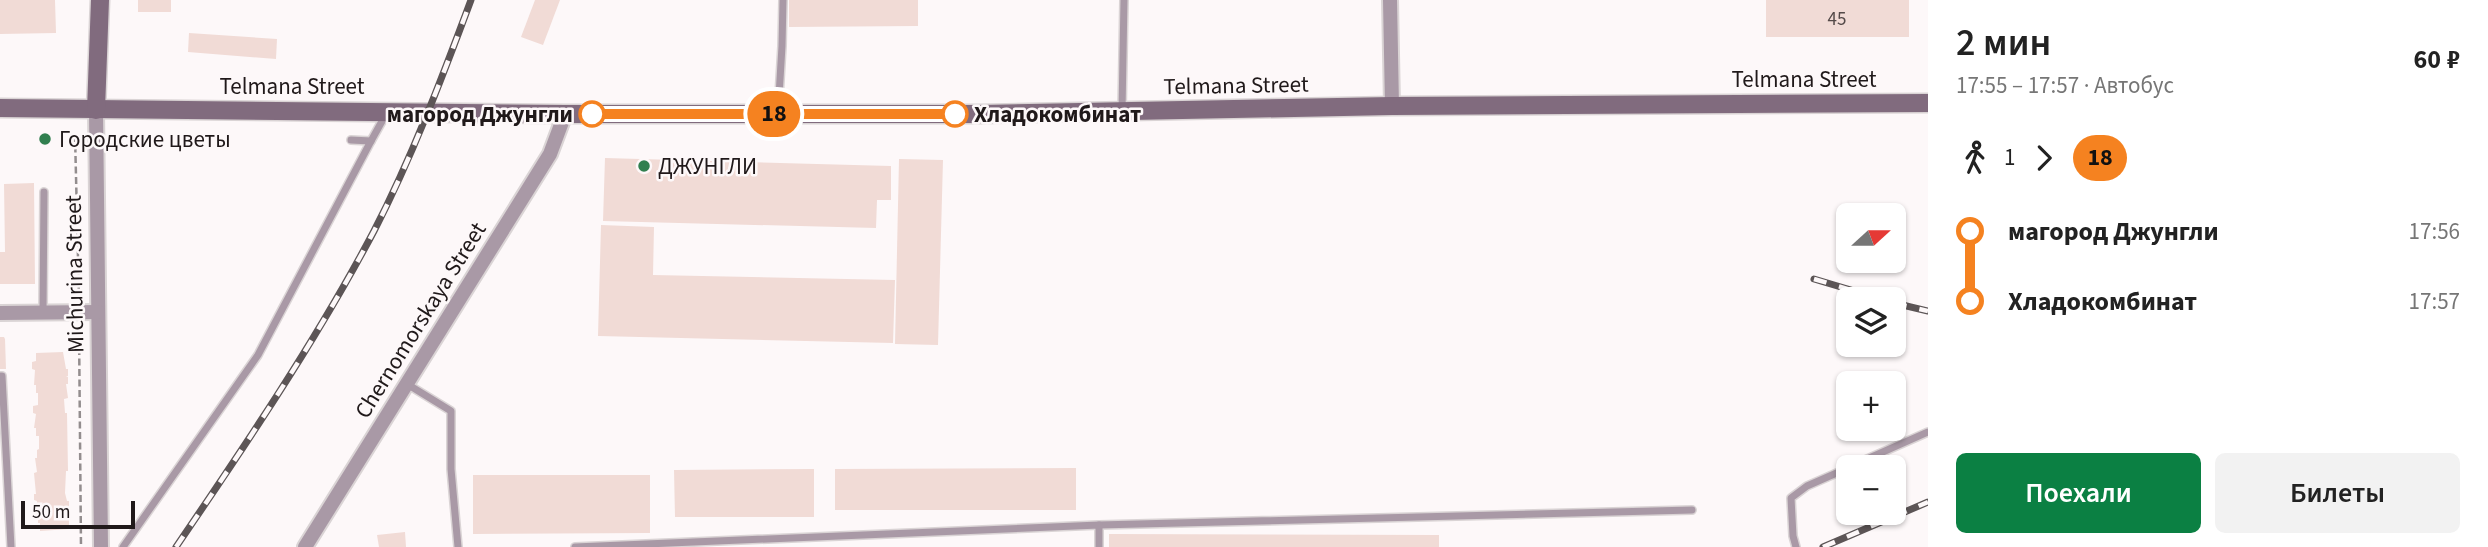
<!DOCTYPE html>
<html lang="ru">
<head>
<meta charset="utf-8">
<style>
	:root { --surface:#fff; --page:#f2f2f2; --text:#222; --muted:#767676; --accent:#0b8043 }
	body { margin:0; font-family:"Source Sans 3",sans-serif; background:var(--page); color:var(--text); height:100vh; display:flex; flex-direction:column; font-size:26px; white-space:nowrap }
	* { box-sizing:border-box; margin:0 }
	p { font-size:23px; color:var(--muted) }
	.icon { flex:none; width:38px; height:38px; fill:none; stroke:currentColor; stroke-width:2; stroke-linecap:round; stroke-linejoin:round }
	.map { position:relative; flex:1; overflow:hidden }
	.details { display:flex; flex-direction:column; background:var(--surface); width:560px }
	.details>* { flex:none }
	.badge { padding:0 14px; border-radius:23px; font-size:24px; line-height:46px }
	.needle { width:46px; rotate:69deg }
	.tools { position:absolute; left:1836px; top:203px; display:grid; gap:14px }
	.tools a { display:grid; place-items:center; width:70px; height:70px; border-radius:10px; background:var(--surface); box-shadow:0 2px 5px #0004; font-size:35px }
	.scale { position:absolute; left:21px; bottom:18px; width:114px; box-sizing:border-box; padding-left:7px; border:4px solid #20191a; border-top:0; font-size:19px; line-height:24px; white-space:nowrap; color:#20191a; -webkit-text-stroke:5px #fdf8f9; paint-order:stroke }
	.map>.badge { position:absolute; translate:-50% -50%; box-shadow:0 0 0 4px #fff }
	.legs { display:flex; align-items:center; gap:10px; height:77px; padding:0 28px; font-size:23px }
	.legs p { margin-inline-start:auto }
	.headline { display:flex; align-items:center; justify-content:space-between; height:119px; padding:0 28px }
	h1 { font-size:38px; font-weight:600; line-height:52px }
	.primary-button { display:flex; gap:14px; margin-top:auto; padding:14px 28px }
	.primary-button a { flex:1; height:80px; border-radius:10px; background:var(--accent); color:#fff; font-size:28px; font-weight:600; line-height:80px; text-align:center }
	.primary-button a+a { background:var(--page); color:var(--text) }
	ul { padding:0 28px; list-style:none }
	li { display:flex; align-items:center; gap:24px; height:70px; font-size:26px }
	li i { display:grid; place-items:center; width:10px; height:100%; margin:0 9px; background:currentColor }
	li i::after { content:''; width:18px; height:18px; margin:-9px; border:5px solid; border-radius:50%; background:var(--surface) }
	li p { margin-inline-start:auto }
	li:first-child i { background:linear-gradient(#0000 50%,currentColor 0) }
	li:last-child i { background:linear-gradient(currentColor 50%,#0000 0) }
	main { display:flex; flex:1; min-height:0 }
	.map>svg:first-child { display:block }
	.building { fill:#f1dbd6 }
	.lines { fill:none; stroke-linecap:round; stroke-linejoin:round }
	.lane-casing { stroke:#dad4d5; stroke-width:10 }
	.street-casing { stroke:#dad4d5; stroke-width:18 }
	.secondary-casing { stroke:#dad4d5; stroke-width:21 }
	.path { stroke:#938d8e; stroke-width:2.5; stroke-dasharray:7 3.5; stroke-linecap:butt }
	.lane { stroke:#a999a6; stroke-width:7 }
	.street { stroke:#a999a6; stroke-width:14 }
	.secondary { stroke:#816b7e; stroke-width:18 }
	.rail-casing { stroke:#5c5556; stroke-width:7 }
	.rail { stroke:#fdf8f9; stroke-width:4.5; stroke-dasharray:13; stroke-linecap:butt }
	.line-1-casing { stroke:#fff; stroke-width:16 }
	.line-1 { stroke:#f58220; stroke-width:10 }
	.stop-1-dot { fill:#fff; stroke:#f58220; stroke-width:3.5 }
	.poi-dot { fill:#317f4f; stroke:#fdf8f9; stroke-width:2.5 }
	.labels { text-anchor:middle; stroke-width:5; stroke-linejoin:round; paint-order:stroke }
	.number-label { font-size:19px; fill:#544a49 }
	.street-label { font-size:23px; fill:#20191a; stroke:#fdf8f9 }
	.stop-label { font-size:23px; font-weight:bold; fill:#20191a; stroke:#fdf8f9; text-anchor:end }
	.poi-label { font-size:23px; fill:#20191a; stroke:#fdf8f9; text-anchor:start }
</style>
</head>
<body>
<main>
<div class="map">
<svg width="1928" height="547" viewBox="0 0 1928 547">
	<rect width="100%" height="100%" fill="#fdf8f9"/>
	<!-- building -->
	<g class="building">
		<path d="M0,0H55L56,33L0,34Z"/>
		<rect x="138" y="0" width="33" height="12"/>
		<path d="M535,0H560L543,45L521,37Z"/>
		<path d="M789,0H918V26L789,27Z"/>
		<rect x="1766" y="0" width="143" height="37"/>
		<path d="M189,33L277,39L276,59L188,52Z"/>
		<path d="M605,158L891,166V200H877L876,228L603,221Z"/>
		<path d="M899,159L943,160L938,345L895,344Z"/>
		<path d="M34,183L35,284H0V252H5L4,184Z"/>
		<path d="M601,225L654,227L653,275L895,280L893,343L598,336Z"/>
		<path d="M0,337H4L5,339L6,369H0Z"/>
		<path d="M63,352L66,369H68V376L66,377H68V384H66L68,398L64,399L65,413H67L68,471H66L65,493L67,501H69V529L40,531V523H38V516H36L37,501L34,500V494H36L34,473L37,472L35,458H37V450L39,449V436H36V428H34L36,414L33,413V406L38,405V393H36V385H34L35,370L32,369V362L36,361V353Z"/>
		<path d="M1076,468V510H835V469Z"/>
		<path d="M814,469V517H675L674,470Z"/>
		<path d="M473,475H650V533L473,534Z"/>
		<path d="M405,532L406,547H379L377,535Z"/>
		<path d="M1109,534L1439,535V547H1109Z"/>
	</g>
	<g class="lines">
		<!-- lane casing -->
		<g class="lane-casing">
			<g id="lane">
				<path d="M1122,111L1124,0"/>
				<path d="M778,113L782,46L783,0"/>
				<path d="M371,141L386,114"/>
				<path d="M43,313L44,192"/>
				<path d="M0,376H2L11,547"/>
				<path d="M407,384L451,411V469L458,547"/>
				<path d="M1849,467L1928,432"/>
				<path d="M1099,525L1692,510"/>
				<path d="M123,547L258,355L371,141L351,140"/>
				<path d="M575,547L1099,525V547"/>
				<path d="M1796,547L1793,536L1791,498L1807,486L1848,468"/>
			</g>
		</g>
		<!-- street casing -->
		<g class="street-casing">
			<g id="street">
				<path d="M1390,0L1392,106"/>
				<path d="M96,110L101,547"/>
				<path d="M0,313L98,312"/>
				<path d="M305,547L550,154L565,114"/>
			</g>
		</g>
		<!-- secondary casing -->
		<g class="secondary-casing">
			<g id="secondary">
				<path d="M0,108L565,114H981L1392,106L1928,103"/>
				<path d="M96,110L100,0"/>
			</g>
		</g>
		<!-- path -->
		<g class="path">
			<path d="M75,135L79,299"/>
			<path d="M79,327L81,547"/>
		</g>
		<!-- lane -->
		<use href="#lane" class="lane"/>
		<!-- street -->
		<use href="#street" class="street"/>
		<!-- secondary -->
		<use href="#secondary" class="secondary"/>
		<!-- rail casing -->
		<g class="rail-casing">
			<g id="rail">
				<path d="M1814,279L1881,299"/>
				<path d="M1894,303L1928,311"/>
				<path d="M176,547C246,444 316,341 374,231C412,157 442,78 471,0"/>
				<path d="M1823,547L1928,502"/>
			</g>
		</g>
		<!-- rail -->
		<use href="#rail" class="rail"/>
	</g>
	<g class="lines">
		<!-- line-1 casing -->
		<g class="line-1-casing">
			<path id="line-1" d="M592,114H955"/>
		</g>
		<!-- line-1 -->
		<use href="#line-1" class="line-1"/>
	</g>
	<!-- markers -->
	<g class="stop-1-dot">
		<circle cx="592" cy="114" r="12"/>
		<circle cx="955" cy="114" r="12"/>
	</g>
	<g class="poi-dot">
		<circle cx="45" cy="139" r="7"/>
		<circle cx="644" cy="166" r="7"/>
	</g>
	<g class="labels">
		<!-- number labels -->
		<g class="number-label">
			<text x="1837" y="25">45</text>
		</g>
		<!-- street labels -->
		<g class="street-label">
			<text x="1804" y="87">Telmana Street</text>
			<text transform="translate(1236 85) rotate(-1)" y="8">Telmana Street</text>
			<text x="292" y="94">Telmana Street</text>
			<text transform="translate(74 274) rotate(-91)" y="8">Michurina Street</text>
			<text transform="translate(420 320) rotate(-58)" y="8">Chernomorskaya Street</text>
		</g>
		<!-- stop labels -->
		<g class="stop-label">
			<text x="573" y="122">магород Джунгли</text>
			<text x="974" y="122" text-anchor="start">Хладокомбинат</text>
		</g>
		<!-- poi labels -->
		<g class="poi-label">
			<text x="59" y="147">Городские цветы</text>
			<text x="658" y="174">ДЖУНГЛИ</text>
		</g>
	</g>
</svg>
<div class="tools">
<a><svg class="needle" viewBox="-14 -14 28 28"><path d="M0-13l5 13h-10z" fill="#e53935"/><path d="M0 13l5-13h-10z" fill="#767676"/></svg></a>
<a><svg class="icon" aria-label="layers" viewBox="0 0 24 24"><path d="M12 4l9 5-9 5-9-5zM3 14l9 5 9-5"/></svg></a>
<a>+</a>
<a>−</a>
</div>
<div class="scale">50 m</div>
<b class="badge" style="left:774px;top:114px;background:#f58220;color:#111">18</b>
</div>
<section class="details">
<div class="headline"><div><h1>2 мин</h1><p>17:55 – 17:57 · Автобус</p></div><b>60 ₽</b></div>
<div class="legs"><svg class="icon" aria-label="walk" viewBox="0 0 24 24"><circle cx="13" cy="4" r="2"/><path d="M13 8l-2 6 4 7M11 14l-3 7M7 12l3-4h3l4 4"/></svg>1<svg class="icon" aria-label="forward" viewBox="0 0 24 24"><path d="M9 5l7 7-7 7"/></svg><b class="badge" style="background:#f58220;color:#111">18</b></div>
<ul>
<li><i style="color:#f58220"></i><b>магород Джунгли</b><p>17:56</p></li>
<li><i style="color:#f58220"></i><b>Хладокомбинат</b><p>17:57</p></li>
</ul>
<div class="primary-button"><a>Поехали</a><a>Билеты</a></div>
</section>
</main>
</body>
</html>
